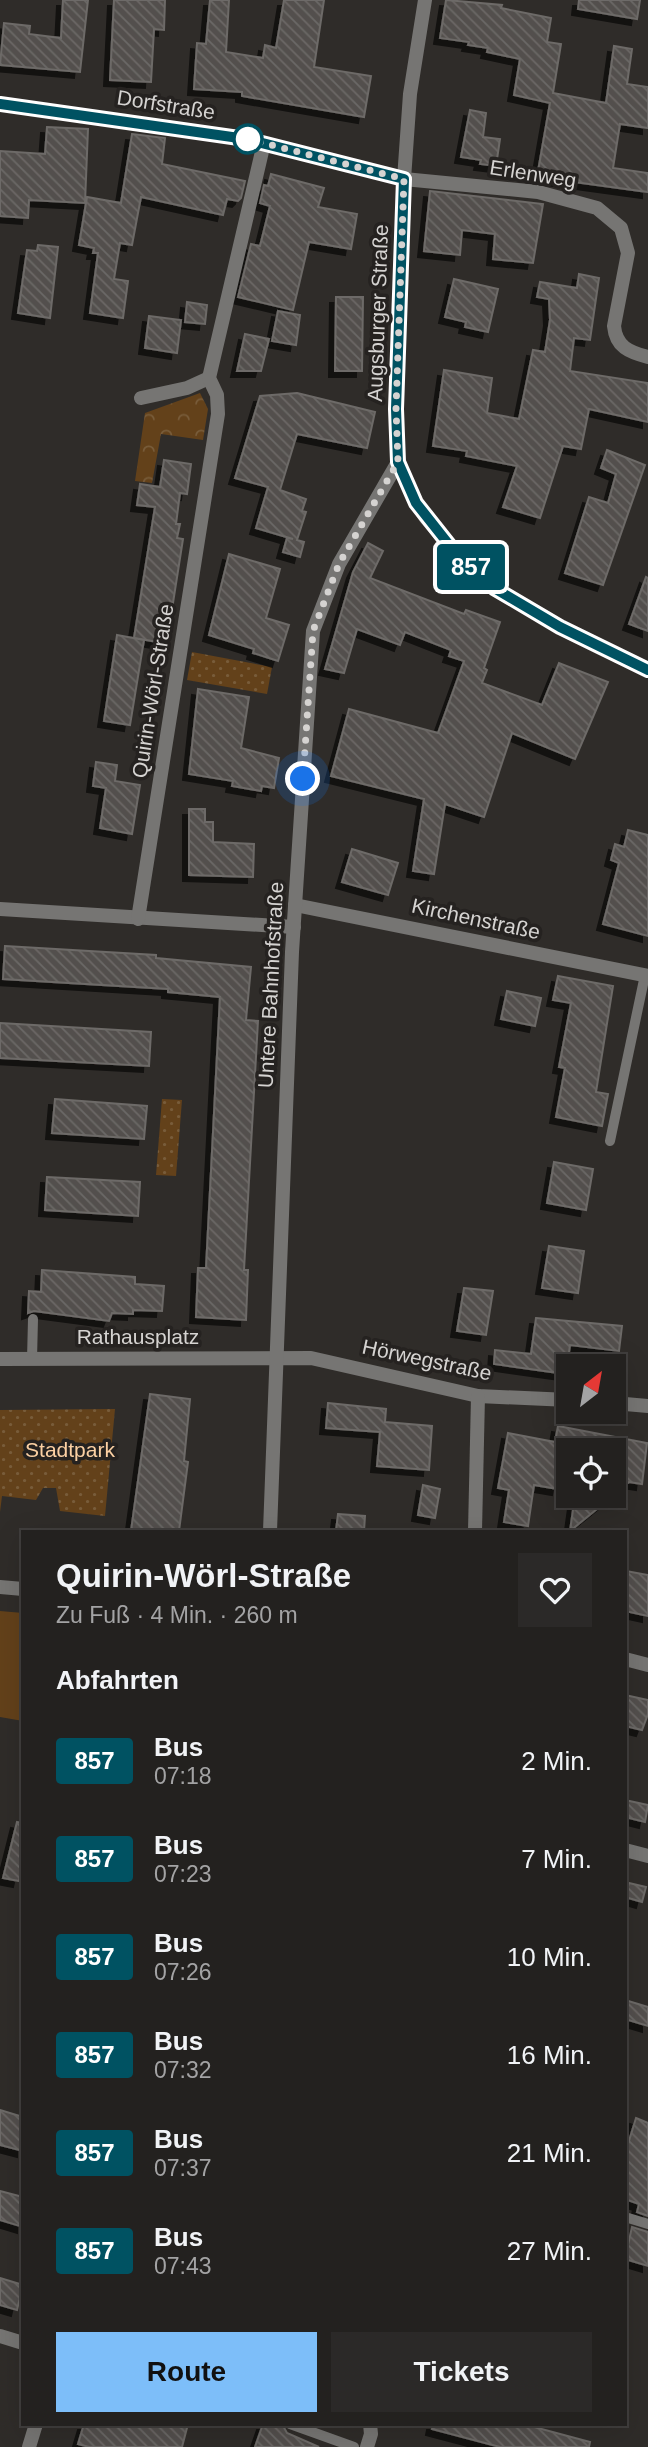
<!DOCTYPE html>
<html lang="de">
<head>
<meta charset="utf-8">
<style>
	:root { --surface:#23211f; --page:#2b2928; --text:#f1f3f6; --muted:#a3a3a4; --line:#403e3d; --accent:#7dbef9 }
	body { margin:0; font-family:Helvetica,sans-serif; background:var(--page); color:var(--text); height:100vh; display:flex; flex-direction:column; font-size:26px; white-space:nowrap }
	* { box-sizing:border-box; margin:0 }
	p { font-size:23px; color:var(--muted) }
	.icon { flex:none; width:38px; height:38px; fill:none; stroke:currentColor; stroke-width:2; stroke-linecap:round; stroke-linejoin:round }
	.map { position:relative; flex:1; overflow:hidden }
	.side { position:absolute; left:21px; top:1530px; width:606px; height:896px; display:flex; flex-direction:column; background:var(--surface); border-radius:0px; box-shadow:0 7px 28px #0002,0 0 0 2px var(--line) }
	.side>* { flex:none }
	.badge { padding:0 14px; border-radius:5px; font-size:24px; line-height:46px }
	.needle { width:46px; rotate:31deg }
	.buttons { position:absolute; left:556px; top:1354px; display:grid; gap:14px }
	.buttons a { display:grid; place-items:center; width:70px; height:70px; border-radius:0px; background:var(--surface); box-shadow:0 7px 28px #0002,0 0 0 2px var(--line); font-size:35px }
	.you { position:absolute; width:35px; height:35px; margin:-18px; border:5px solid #fff; border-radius:50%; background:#1a73e8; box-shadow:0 0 0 10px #1a73e833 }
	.map>.badge { position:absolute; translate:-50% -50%; box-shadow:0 0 0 4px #fff }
	h2 { padding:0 35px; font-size:26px; line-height:63px }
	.round { display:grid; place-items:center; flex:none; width:74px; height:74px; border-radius:0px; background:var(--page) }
	.overview { display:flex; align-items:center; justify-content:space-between; height:119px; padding:0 35px }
	h1 { font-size:33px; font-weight:700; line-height:52px }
	.primary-button { display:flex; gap:14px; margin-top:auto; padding:14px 35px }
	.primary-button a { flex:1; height:80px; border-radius:0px; background:var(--accent); color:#111; font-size:28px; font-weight:700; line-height:80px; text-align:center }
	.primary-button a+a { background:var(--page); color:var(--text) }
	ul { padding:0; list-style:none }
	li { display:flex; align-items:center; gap:21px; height:98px; padding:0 35px }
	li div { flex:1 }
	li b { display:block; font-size:26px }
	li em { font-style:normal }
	li .badge { min-width:77px; font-weight:700; text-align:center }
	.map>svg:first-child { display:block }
	.grass { fill:#63411a }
	.forest { fill:url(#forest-crowns) }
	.park { fill:url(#park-dots) }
	.building { fill:url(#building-back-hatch); stroke:#6d6a67; stroke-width:2; filter:url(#shadow) }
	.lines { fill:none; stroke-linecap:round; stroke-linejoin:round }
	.service { stroke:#767573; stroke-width:10 }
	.minor { stroke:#767573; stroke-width:14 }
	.tertiary { stroke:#767573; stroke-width:14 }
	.line-casing { stroke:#fff; stroke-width:16 }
	.line { stroke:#005262; stroke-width:10 }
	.walk { stroke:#d5d3d1; stroke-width:7; stroke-dasharray:0 12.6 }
	.stop-dot { fill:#fff; stroke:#005262; stroke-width:3.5 }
	.labels { text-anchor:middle; stroke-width:7; stroke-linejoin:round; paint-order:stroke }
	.street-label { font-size:21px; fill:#d5d3d1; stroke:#252220 }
	.park-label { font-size:21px; fill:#fbd0a3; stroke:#252220 }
</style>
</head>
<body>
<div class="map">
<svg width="648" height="2447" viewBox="0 0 648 2447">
	<defs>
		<pattern id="forest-crowns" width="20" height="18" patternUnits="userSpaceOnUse" patternTransform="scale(1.75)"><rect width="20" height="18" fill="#63411a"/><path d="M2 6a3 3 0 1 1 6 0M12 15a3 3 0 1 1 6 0" fill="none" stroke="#785c3a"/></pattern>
		<pattern id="park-dots" width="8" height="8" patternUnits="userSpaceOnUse" patternTransform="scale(1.75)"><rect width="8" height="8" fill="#63411a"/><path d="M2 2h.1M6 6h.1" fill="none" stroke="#785c3a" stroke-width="1.8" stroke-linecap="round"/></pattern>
		<pattern id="building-back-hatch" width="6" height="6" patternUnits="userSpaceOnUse" patternTransform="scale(1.75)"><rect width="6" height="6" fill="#53504d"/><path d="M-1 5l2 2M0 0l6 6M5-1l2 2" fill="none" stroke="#6b6866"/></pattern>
		<filter id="shadow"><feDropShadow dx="-6" dy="6" stdDeviation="0" flood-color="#0009"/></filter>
	</defs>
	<rect width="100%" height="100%" fill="#2f2c29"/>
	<!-- grass -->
	<path class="grass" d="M0,1611L23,1613V1721L0,1717Z"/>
	<!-- forest -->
	<path class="forest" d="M200,393L208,409L203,440L161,434L152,483L135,481L145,413Z"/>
	<!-- park -->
	<g class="park">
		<path d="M192,652L272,667L267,694L187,680Z"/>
		<path d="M162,1099L182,1100L176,1176L156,1175Z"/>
		<path d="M115,1409L105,1516L60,1511L56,1488H43L36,1500L2,1496L0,1512V1410Z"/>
	</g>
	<!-- building -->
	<g class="building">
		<path d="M63,0H88L80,72L0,65L4,23L30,26L29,34L61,38Z"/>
		<path d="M114,0H165L164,30L154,29L151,82L110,80Z"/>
		<path d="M210,0H229L226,52L263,58L265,45L276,48L284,0H324L314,67L371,76L364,117L242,96V92L194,89L197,43L206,44Z"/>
		<path d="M446,0L502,5L501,8L551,18L547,42L561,44L553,93L606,103L614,46L632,49L627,84L648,87V128L620,124L613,168L648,173V192L537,177L550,103L514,95L520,59L487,52L488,48L468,45L469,42L440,38Z"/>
		<path d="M579,0H640L637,19L578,9Z"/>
		<path d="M470,110L486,113L483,137L500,139L496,166L480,164L481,160L461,157Z"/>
		<path d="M47,127L88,129L85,203L29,200L28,218L0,216V151L45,154Z"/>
		<path d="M132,134L165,138L162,164L245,181L241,198L238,201L227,199L223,215L141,197L132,245L120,243L114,279L128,281L123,318L90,313L98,253H93L94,248L79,245L87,197L121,203Z"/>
		<path d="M271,174L324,188L318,207L357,214L351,249L309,242L293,310L238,297L251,244L260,246L270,206L260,203L264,185L268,186Z"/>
		<path d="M430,191L543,204L533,263L493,259L495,234L462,230L460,255L424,251Z"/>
		<path d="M38,245L58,247L50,318L18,313L27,250L37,251Z"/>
		<path d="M579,274L599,278L590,340L574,338L570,371L648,383V422L589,409L581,449L563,446L540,518L503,507L517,466L466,456L467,451L433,446L444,370L492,378L487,413L519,419L533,350L545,352L550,320L549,299L537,297L540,282L577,288Z"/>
		<path d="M454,279L498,289L488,332L465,327L466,322L445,317Z"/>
		<path d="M336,297H363L362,371H335Z"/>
		<path d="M187,302L207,305L205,324L185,322Z"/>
		<path d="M278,311L300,315L296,345L272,341Z"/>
		<path d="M149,316L181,320L177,353L145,348Z"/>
		<path d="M245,334L269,339L261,371H237Z"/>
		<path d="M297,393L375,412L367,448L297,434L280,490L306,499L302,511L306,512L297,540L304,542L300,557L283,552L287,538L293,539L256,528L268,487L235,478L260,396Z"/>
		<path d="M607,450L645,465L603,585L565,573L589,497L608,503L616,474L601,468Z"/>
		<path d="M164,460L191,464L187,494L180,493L176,524H180L177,538L183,539L170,622L164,621L158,642L134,638L155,507L137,505L140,484L160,487Z"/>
		<path d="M368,543L383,551L370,578L464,614L466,610L500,622L484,668L487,670L482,683L542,705L559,663L608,682L575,759L512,733L484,817L445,804L434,874L413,871L424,799L331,776L349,709L438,733L464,661L449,656L451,650L405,632L400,645L357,629L344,673L325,669L353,572Z"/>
		<path d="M229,554L280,569L266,618L289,625L278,661L253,653L254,649L209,635Z"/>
		<path d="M646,577L648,578V631L629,624Z"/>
		<path d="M117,635L144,640L130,725L104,721Z"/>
		<path d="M198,689L249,697L241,748L279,758L274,788L262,786L261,791L232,786L233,781L189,774Z"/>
		<path d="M96,762L117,765L115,781L140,785L132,834L100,828L106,788L93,786Z"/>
		<path d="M189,809H205V822H213V842L254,844L253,877L189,875Z"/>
		<path d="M628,830L648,835V936L603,924L619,863L611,860L615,844L624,847Z"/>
		<path d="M352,849L398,863L388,895L342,882Z"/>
		<path d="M5,946L156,955V958L251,967L246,1020L258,1021L244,1270H248L246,1320L196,1317L198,1268H206L220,997L168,992V989L3,979Z"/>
		<path d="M558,976L613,986L596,1092L608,1094L602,1126L556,1117L565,1068L559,1067L571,1003L553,1000Z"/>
		<path d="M507,991L541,998L535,1026L501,1019Z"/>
		<path d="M0,1023L151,1032L149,1066L0,1058Z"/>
		<path d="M55,1099L147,1106L144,1139L52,1133Z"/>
		<path d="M554,1162L593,1169L586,1210L547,1203Z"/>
		<path d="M47,1177L140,1182L138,1216L45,1210Z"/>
		<path d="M549,1246L584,1251L578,1293L542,1288Z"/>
		<path d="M42,1270L135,1277V1284L164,1286L162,1311L133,1310V1314L112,1313L109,1321L34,1311L28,1313L29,1291L41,1292Z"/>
		<path d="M464,1288L493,1291L486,1335L457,1331Z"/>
		<path d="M536,1318L622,1326L619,1351L570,1345L566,1374L494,1364L495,1350L531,1354Z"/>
		<path d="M150,1394L190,1399L184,1461L188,1462L179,1531H131Z"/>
		<path d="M328,1403L386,1409L385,1422L432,1426L429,1470L377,1466L380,1432L326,1428Z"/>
		<path d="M558,1426L647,1443L642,1484L629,1482L614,1495V1451H565L558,1489L534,1485L528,1526L504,1522L509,1490L498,1488L508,1433L555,1442Z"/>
		<path d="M423,1485L440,1489L435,1518L418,1515Z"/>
		<path d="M575,1496H613L570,1531Z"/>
		<path d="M338,1514L365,1516L364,1531H336Z"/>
		<path d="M626,1571L648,1575V1616L625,1611Z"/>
		<path d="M625,1695L648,1700V1714L642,1730L625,1726Z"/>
		<path d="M625,1800L648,1805L645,1822L625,1817Z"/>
		<path d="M17,1822L23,1823V1864L19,1881L3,1878Z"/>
		<path d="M629,1883L646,1887L642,1902L625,1897Z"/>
		<path d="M625,2000L648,2007V2026L625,2019Z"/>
		<path d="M0,2110L23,2117V2151L0,2145Z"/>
		<path d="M636,2118L648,2123V2216L637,2212L639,2204L625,2199V2154Z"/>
		<path d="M0,2191L23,2197V2227L0,2220Z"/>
		<path d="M632,2227L648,2232V2266L625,2259Z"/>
		<path d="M0,2278L23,2285L17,2310L0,2305Z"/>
		<path d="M84,2424H188L182,2447H89L78,2444Z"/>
		<path d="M263,2424H282L287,2433L319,2447H255Z"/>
		<path d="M433,2424H523L590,2442L589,2447H500L432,2429Z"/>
	</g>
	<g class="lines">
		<!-- service -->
		<g class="service">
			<path d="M610,1141L645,975"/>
			<path d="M32,1359L33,1319"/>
			<path d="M625,2217L648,2224"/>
			<path d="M290,2424L354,2447"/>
		</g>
		<!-- minor -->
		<g class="minor">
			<path d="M0,104L246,139L404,179L538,192L597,208L621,228L628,253L614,326C616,347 629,352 648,357"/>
			<path d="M141,398L187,388L209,378"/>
			<path d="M295,905L648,976"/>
			<path d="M0,909L294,927"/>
			<path d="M138,919L218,414L217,395L209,378L264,143"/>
			<path d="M0,1359L311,1358L478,1396L569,1400"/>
			<path d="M614,1403L648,1406"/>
			<path d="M475,1531L478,1396"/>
			<path d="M0,1587L23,1589"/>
			<path d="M625,1659L648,1665"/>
			<path d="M625,1850L648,1856"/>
			<path d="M0,2336L23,2343"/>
			<path d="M367,2447L371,2434L370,2424"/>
		</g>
		<!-- tertiary -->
		<g class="tertiary">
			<path d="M425,0L410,94L404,179L396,409L398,462L416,503L426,518L454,551L494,588L560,627L648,670"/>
			<path d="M270,1531L292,952L313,631L339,564L398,462"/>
			<path d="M29,2447L36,2424"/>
		</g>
	</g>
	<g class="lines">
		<!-- line casing -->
		<g class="line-casing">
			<path id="line" d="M0,104L246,139L404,179L396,409L398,462L416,503L454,551L494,588L560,627L648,670"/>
		</g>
		<!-- line -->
		<use href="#line" class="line"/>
		<!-- walk -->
		<path class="walk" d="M248,139L404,179L396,409L398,462L339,564L313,631L303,779"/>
	</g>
	<!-- markers -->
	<circle class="stop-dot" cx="248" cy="139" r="14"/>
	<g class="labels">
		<!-- street labels -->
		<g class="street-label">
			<text transform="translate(166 105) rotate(9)" y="7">Dorfstraße</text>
			<text transform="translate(533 174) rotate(9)" y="7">Erlenweg</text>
			<text transform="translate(378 313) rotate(-88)" y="7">Augsburger Straße</text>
			<text transform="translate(153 691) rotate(-81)" y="7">Quirin-Wörl-Straße</text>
			<text transform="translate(476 919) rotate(12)" y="7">Kirchenstraße</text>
			<text transform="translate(271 985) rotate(-87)" y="7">Untere Bahnhofstraße</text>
			<text x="138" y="1344">Rathausplatz</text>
			<text transform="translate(427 1360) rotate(12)" y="7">Hörwegstraße</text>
		</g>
		<!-- park labels -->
		<g class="park-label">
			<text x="70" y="1457">Stadtpark</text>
		</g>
	</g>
</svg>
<div class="buttons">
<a><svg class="needle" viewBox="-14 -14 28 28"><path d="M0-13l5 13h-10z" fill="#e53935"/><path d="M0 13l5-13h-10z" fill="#a3a3a4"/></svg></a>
<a><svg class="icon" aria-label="locate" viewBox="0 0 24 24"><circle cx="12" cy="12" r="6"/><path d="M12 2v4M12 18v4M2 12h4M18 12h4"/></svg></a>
</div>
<div class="you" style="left:303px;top:779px"></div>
<b class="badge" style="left:471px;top:567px;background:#005262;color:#fff">857</b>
<section class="side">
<div class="overview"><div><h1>Quirin-Wörl-Straße</h1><p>Zu Fuß · 4 Min. · 260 m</p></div><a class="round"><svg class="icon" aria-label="heart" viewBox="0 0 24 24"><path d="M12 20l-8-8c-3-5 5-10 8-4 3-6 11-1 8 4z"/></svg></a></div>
<h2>Abfahrten</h2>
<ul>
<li><span class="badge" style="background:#005262;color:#fff">857</span><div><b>Bus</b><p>07:18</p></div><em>2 Min.</em></li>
<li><span class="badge" style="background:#005262;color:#fff">857</span><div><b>Bus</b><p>07:23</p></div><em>7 Min.</em></li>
<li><span class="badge" style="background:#005262;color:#fff">857</span><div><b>Bus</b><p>07:26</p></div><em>10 Min.</em></li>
<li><span class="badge" style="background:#005262;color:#fff">857</span><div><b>Bus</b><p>07:32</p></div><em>16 Min.</em></li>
<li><span class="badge" style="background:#005262;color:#fff">857</span><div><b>Bus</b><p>07:37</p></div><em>21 Min.</em></li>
<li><span class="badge" style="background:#005262;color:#fff">857</span><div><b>Bus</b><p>07:43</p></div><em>27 Min.</em></li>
</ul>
<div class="primary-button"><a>Route</a><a>Tickets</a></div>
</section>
</div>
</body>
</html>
